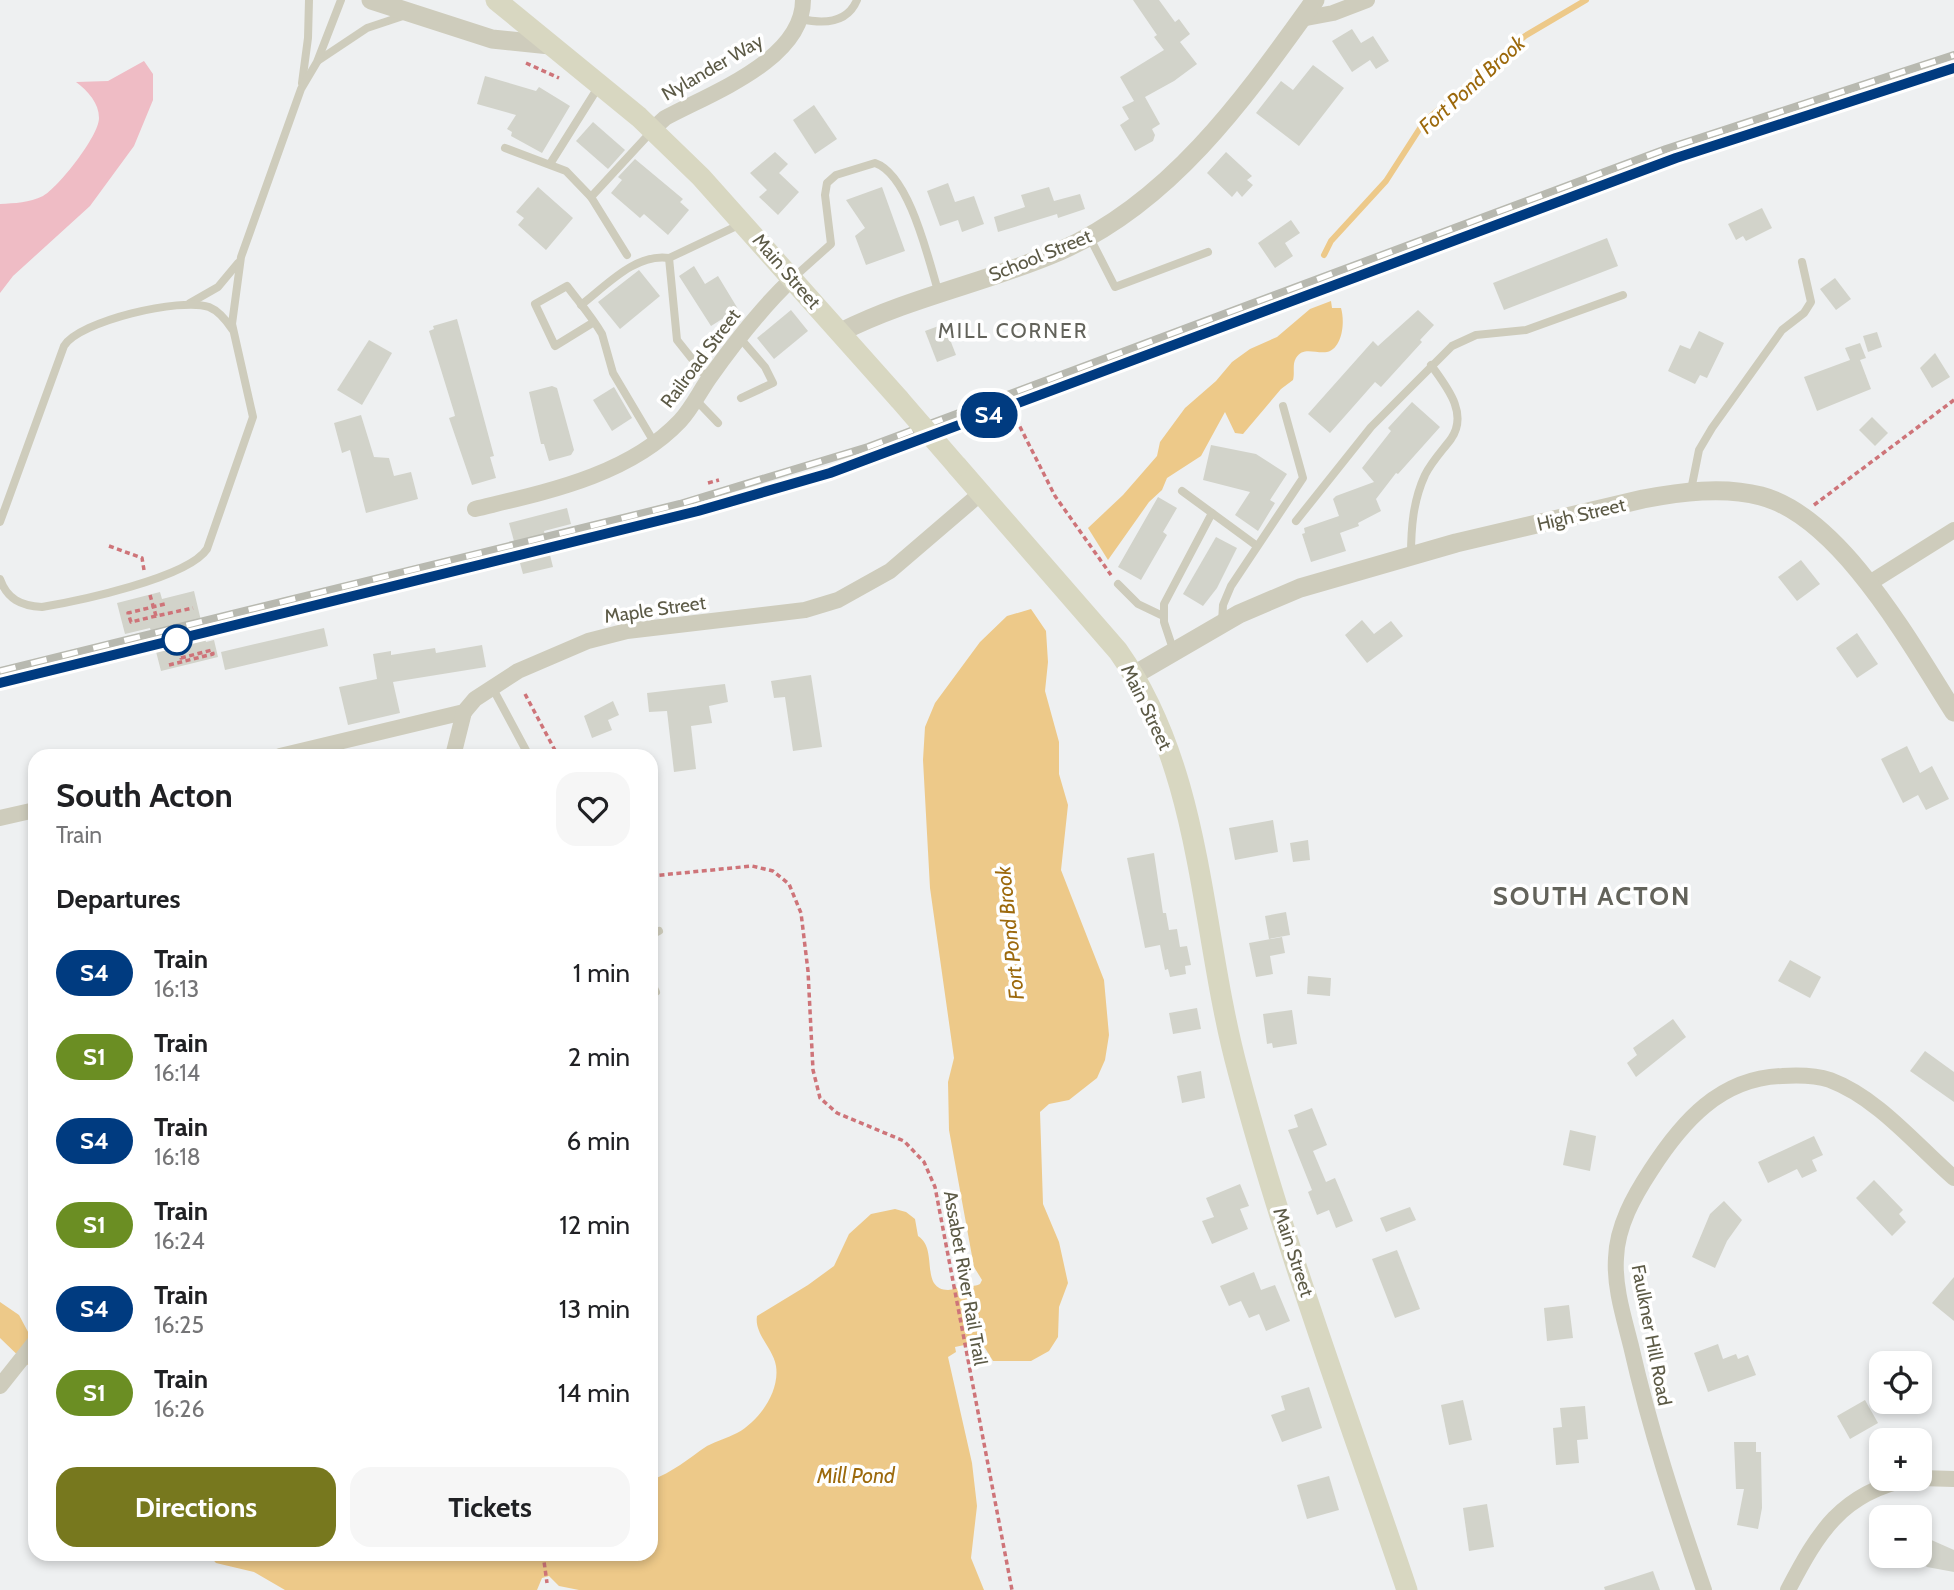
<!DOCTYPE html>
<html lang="en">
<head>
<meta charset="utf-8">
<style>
	:root { --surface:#fff; --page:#f6f6f6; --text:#202124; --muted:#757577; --accent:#77781e }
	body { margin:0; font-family:Cabin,sans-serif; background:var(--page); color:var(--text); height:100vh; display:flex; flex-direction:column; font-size:26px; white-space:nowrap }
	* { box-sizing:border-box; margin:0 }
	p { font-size:23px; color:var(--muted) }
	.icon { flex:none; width:38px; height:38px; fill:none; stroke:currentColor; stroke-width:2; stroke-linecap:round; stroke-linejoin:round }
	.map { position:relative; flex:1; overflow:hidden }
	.details { position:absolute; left:28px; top:749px; width:630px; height:812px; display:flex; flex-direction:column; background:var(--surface); border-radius:21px; box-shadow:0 4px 10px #0003 }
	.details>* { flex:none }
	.badge { padding:0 14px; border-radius:23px; font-size:24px; line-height:46px }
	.buttons { position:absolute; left:1869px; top:1351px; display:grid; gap:14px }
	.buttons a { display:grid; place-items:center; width:63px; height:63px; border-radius:14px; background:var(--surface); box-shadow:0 4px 10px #0003; font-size:35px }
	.map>.badge { position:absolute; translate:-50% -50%; box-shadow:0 0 0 4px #fff }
	h2 { padding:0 28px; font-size:26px; line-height:63px }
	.round { display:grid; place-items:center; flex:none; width:74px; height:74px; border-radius:21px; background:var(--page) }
	.head { display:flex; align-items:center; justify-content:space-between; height:119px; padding:0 28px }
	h1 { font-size:33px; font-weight:700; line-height:52px }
	.cta { display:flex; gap:14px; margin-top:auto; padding:14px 28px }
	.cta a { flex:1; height:80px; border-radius:21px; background:var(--accent); color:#fff; font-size:28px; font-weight:700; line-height:80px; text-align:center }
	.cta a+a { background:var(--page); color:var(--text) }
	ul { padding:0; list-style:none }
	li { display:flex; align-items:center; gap:21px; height:84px; padding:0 28px }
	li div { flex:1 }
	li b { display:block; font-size:26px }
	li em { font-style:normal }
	li .badge { min-width:77px; font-weight:700; text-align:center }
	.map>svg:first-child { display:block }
	.green { fill:#efbcc5 }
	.water { fill:#edc989 }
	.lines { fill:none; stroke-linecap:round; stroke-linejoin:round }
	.stream { stroke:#edc989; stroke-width:6 }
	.building { fill:#d2d3ca }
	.path { stroke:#ce7479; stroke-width:3.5; stroke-dasharray:5 3.5; stroke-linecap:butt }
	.service { stroke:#ceccbc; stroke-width:8 }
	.minor { stroke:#ceccbc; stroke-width:16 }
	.tertiary { stroke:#ceccbc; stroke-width:19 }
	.secondary { stroke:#d8d7c1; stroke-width:21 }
	.rail-casing { stroke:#b8b9b0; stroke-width:8 }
	.rail { stroke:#fff; stroke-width:5; stroke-dasharray:16; stroke-linecap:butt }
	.secondary-bridge { stroke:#d8d7c1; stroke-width:21 }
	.line-casing { stroke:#fff; stroke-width:16 }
	.line { stroke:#003b80; stroke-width:10 }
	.stop-dot { fill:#fff; stroke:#003b80; stroke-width:3.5 }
	.labels { text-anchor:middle; stroke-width:7; stroke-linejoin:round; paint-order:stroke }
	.street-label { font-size:19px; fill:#5c5a46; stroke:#fff }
	.water-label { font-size:21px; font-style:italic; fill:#9c690c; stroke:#fff }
	.neighbourhood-label { font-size:21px; letter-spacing:2px; fill:#63635b; stroke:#fff }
	.district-label { font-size:26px; font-weight:bold; letter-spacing:2px; fill:#63635b; stroke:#fff }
</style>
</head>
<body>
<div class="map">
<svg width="1954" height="1590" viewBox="0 0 1954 1590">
	<rect width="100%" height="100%" fill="#eef0f1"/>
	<!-- green -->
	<path class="green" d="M144,61L153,74V100L134,146L90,206L13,276L0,293V204C15,203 29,203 43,196C58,188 99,136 99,118C99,103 88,91 76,82L108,81Z"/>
	<!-- water -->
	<g class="water">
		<path d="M1331,301L1332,308H1341C1345,321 1343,348 1327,352C1316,354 1303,346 1296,358C1292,364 1295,373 1293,380L1281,389L1243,434L1235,433L1225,412L1201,456L1167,478L1162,490L1149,502L1108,560L1088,528L1123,495L1157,456L1160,442L1185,408L1216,381L1232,362L1250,349L1277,337L1310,309Z"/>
		<path d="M1031,609L1046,631L1048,662L1045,691L1059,742V774L1068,805L1061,870L1104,980L1109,1035L1105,1060L1097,1078L1069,1100L1049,1104L1040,1112L1043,1204L1059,1242L1068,1283L1059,1307L1058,1337L1049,1351L1031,1361H993L985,1348H976L974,1343L955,1347L956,1352L948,1357L972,1463L977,1506L971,1558L984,1590H579L559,1586L549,1576L542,1578L537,1590H285L254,1572L216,1563L208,1554H651V1480C672,1473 689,1458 707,1446C717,1441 727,1438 737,1433C759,1421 780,1392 776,1366C773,1348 754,1334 757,1316L808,1285L834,1266L849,1234L871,1214L895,1209L906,1212L915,1219L918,1236C939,1249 919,1289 948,1290C953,1290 959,1286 964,1286C970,1285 974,1287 980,1284L982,1280L974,1267L949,1130L948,1082L954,1058L930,888L923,760L925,727L935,703L980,642L1007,616Z"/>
		<path d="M0,1302L19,1315L35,1345V1422L29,1366L0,1338Z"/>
	</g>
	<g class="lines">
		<!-- stream -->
		<path class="stream" d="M1324,255L1331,241L1386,181L1424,122L1525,36L1586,0"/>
	</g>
	<!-- building -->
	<g class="building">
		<path d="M1133,0H1159L1175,22L1179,19L1190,34L1180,42L1197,64L1174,81L1145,97L1160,124L1152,129L1155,135L1153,141L1135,151L1120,125L1129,119L1122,107L1134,101L1120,77L1164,50L1154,37L1157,35Z"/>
		<path d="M1352,29L1361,43L1373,36L1389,61L1376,69L1370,60L1352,72L1332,41Z"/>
		<path d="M1313,65L1344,88L1299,146L1256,113L1281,81L1293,90Z"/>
		<path d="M485,76L536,91L539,87L570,106L542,153L511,136L512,132L507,129L516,115L477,104Z"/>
		<path d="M814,105L837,139L815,154L793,120Z"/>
		<path d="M593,122L625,150L608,169L576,141Z"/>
		<path d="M775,152L788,164L779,173L799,192L778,215L759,197L767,190L750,173Z"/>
		<path d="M1226,152L1252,176L1247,180L1253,185L1242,197L1237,191L1232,197L1207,173Z"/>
		<path d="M635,159L683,199L680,202L689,210L668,235L644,214L640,218L611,193L622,180L618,177Z"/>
		<path d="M948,183L955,202L974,196L984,224L962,232L958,220L940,226L927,191Z"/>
		<path d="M538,187L573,218L546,250L518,225L524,218L516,212Z"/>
		<path d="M882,187L905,251L866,265L855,236L865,228L846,200Z"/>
		<path d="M1049,187L1054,201L1080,194L1085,209L1058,218L1057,214L998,232L994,217L1025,207L1021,195Z"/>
		<path d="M1762,208L1772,228L1746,241L1743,236L1736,240L1728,224Z"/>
		<path d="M1291,220L1300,233L1285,243L1293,256L1275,268L1258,243Z"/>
		<path d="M1607,238L1618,266L1504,310L1493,283Z"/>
		<path d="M694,266L705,284L718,276L738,309L711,326L679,276Z"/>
		<path d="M639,270L660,296L620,329L598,302Z"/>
		<path d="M1835,278L1851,299L1836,310L1820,289Z"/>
		<path d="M791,310L808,331L774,359L757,338Z"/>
		<path d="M1418,310L1434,325L1420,340L1422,342L1381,387L1375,382L1330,433L1308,414L1373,341L1378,346Z"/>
		<path d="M457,319L494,456L490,457L496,478L472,485L449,418L455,416L454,412L429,331L434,329L433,326Z"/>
		<path d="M944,324L956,355L937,362L925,331Z"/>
		<path d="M1699,331L1724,343L1707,378L1700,375L1695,384L1668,371L1680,345L1690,349Z"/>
		<path d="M1877,332L1882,347L1868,352L1863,336Z"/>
		<path d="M369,340L392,353L362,405L337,390Z"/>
		<path d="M1860,343L1866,358L1860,360L1871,389L1817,411L1804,377L1850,360L1845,348Z"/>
		<path d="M1935,353L1950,377L1932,388L1920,368Z"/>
		<path d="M552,386L557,388L574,450L571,455L549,461L544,444H541L529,392Z"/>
		<path d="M614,387L632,418L612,431L593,400Z"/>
		<path d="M1412,402L1440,427L1398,474L1396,473L1376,499L1381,511L1358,523L1359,526L1340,533L1346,551L1311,562L1302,534L1305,533L1304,528L1339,516L1333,499L1336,496L1374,482L1362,468L1391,431L1388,428Z"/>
		<path d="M361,415L374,457L389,458L394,476L411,472L418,499L366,513L350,450L342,453L334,423Z"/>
		<path d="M1872,417L1888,433L1875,446L1859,430Z"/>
		<path d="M1211,445L1256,454L1287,474L1270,500L1275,503L1258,531L1235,515L1250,492L1203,480Z"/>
		<path d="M1158,497L1177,508L1163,532L1167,535L1141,580L1118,567Z"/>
		<path d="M567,508L571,524L544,531L553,567L523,574L509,523Z"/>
		<path d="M1216,537L1237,548L1217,588L1203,606L1183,594Z"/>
		<path d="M1801,560L1820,584L1797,601L1778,577Z"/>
		<path d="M194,591L206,642L214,640L218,657L161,671L150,628L125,634L117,603L160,592L162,599Z"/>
		<path d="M1362,620L1374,634L1391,621L1403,636L1367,663L1345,635Z"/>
		<path d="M324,628L328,646L225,670L221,652Z"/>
		<path d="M1857,633L1878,664L1857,678L1836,648Z"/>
		<path d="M482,645L486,667L393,682L400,713L348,725L339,687L377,679L373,654L391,651V655L435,648L436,653Z"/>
		<path d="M811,675L822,747L793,751L785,697L774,698L771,681Z"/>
		<path d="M725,684L728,702L709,706L712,723L691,726L696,769L674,772L667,711L649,712L647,693Z"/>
		<path d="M613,701L619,715L608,720L612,730L592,738L584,716Z"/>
		<path d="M1907,746L1920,773L1932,766L1949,799L1926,810L1918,795L1903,803L1881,759Z"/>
		<path d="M1273,820L1278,852L1235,860L1229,828Z"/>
		<path d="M1308,840L1310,860L1293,862L1290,843Z"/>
		<path d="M1154,853L1163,913H1166L1169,930L1177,929L1180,947L1187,946L1191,965L1185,966L1186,974L1170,977L1168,969L1165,970L1160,945L1145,948L1127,858Z"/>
		<path d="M1286,912L1290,935L1269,939L1265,916Z"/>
		<path d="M1282,937L1285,953L1270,956L1273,974L1256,977L1249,943Z"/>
		<path d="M1790,960L1821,977L1810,998L1778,981Z"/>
		<path d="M1308,976L1331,978L1330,996L1307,994Z"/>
		<path d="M1197,1008L1201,1029L1173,1034L1169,1013Z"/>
		<path d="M1292,1010L1297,1044L1273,1048L1272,1043L1267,1044L1263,1014Z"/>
		<path d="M1673,1019L1686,1037L1636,1077L1627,1063L1637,1055L1633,1048Z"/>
		<path d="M1925,1051L1954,1072V1102L1910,1071Z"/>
		<path d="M1201,1071L1205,1098L1182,1103L1177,1076Z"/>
		<path d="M1312,1108L1327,1145L1313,1151L1326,1182L1335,1178L1353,1221L1336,1228L1329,1210L1317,1215L1308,1192L1312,1190L1288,1130L1298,1127L1294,1115Z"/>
		<path d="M1570,1130L1596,1136L1590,1171L1563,1165Z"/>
		<path d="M1814,1136L1823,1155L1812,1160L1817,1171L1802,1178L1797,1169L1768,1183L1758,1162Z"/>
		<path d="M1874,1180L1903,1210L1899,1214L1906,1222L1892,1236L1856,1198Z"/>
		<path d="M1240,1184L1249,1206L1240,1209L1248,1229L1212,1244L1202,1221L1214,1217L1206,1198Z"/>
		<path d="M1724,1201L1742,1220L1727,1241L1715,1268L1692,1257L1710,1214Z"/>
		<path d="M1410,1207L1416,1220L1386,1232L1380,1218Z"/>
		<path d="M1397,1250L1420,1309L1395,1318L1372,1259Z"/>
		<path d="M1254,1272L1261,1290L1275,1285L1290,1321L1266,1331L1259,1314L1249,1318L1241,1301L1229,1306L1220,1286Z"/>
		<path d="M1954,1277V1321L1932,1303Z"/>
		<path d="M1569,1305L1573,1338L1547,1341L1544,1308Z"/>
		<path d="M1718,1344L1723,1359L1736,1354L1738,1359L1748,1355L1756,1375L1708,1392L1694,1353Z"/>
		<path d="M1309,1387L1322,1428L1282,1442L1271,1415L1285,1410L1281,1396Z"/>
		<path d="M1463,1400L1472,1440L1449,1445L1441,1405Z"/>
		<path d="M1865,1400L1878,1423L1850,1439L1837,1416Z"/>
		<path d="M1585,1406L1588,1439L1577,1440L1579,1463L1556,1465L1553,1428L1562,1427L1560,1408Z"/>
		<path d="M1734,1442H1756V1452H1761L1762,1508L1758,1529L1737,1525L1744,1489H1736Z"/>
		<path d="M1329,1476L1339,1510L1307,1519L1297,1485Z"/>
		<path d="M1487,1504L1494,1547L1469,1551L1463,1508Z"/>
		<path d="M1920,1535L1954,1550V1572L1927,1567L1920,1561Z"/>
		<path d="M1653,1571L1660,1590H1605L1604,1587Z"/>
	</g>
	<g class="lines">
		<!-- path -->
		<g class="path">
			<path d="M526,63L559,78"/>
			<path d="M1016,419L1055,496L1111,575"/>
			<path d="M708,483L719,480"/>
			<path d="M1814,505L1954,400"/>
			<path d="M109,546L142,558L144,570"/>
			<path d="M150,595L156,616L193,608"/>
			<path d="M156,616L131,622L128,613L165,604"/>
			<path d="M169,665L213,654L212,650L181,658L179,649"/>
			<path d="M525,694L558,756"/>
			<path d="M651,876L752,866L773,871L789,884L801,913L808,971L813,1070L820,1098L837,1113L904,1141L924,1162L935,1187L1012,1590"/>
			<path d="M543,1554L547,1583"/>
		</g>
		<!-- service -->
		<g class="service">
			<path d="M801,19C823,24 847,24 857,0"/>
			<path d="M319,60L367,28L403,16"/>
			<path d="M302,83L308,38L309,0"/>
			<path d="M505,148L566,171L591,197L627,255"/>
			<path d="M550,164L599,86"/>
			<path d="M591,197L651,132"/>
			<path d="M1089,236L1115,287L1208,252"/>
			<path d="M669,258L677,340L708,379"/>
			<path d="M793,278L831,244L825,195L827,183L836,175L875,163C910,175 929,262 939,294"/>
			<path d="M190,303L218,287L238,263"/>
			<path d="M581,305C606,286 635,253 669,258L741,224"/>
			<path d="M594,322L555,346L535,304L567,286C579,302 592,317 602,334L613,373L654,442"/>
			<path d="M740,338L765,367L773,383L741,398"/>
			<path d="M695,399L718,423"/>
			<path d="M1691,490L1699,450L1712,428L1782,330L1804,313L1811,302L1802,262"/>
			<path d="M1182,491L1257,546"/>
			<path d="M1296,521L1371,427L1452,346L1476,335L1526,330L1623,295"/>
			<path d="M0,522L64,346C79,321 181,297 209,307C219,311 226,320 232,329"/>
			<path d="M1411,556C1411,528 1413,501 1425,475C1432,461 1442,451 1451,439C1469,413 1446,386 1431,365"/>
			<path d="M0,579C7,599 21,606 42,607C78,601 188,578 207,549L253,417L232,324L241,257L301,89L317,62L341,0"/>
			<path d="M1118,584L1138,604L1163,616"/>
			<path d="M1222,622L1223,605L1231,586L1303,478L1283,406"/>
			<path d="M1174,652L1164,622V604L1212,513"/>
			<path d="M492,687L529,756"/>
			<path d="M651,935L659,931"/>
			<path d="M651,982L656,992"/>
		</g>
		<!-- minor -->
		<g class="minor">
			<path d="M1301,19L1333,13L1367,0"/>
			<path d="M653,129L665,118C711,93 803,60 803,0"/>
			<path d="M475,509C545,492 628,476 680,421C692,408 700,391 710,377C735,342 762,307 793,278"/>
			<path d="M1868,584L1954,530"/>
			<path d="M280,756L464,712L475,699L518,671L588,641L627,631L805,610L838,600L890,571L981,493"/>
			<path d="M453,756L464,712"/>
			<path d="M0,818L35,810"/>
			<path d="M0,1386L35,1342"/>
			<path d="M1920,1478L1954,1479"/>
			<path d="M1704,1590C1676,1509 1650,1430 1631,1346C1624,1318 1614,1287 1616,1258C1617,1226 1634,1196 1651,1170C1682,1122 1720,1078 1782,1076C1798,1075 1815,1075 1830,1080C1878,1098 1916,1145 1954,1178"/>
			<path d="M1788,1590C1818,1533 1841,1493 1909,1479"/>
		</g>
		<!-- tertiary -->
		<g class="tertiary">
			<path d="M371,0L492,39L550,45"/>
			<path d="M841,332C910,297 989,282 1060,251C1172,202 1246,96 1315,0"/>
			<path d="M1134,675L1239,614L1300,588L1456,543L1643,499C1680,492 1723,486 1761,496C1841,517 1911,645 1954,712"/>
		</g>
		<!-- secondary -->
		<g class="secondary">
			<path d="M496,0L639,117L701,177L899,399"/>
			<path d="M957,466L1118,651C1204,773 1200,931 1238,1071C1284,1246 1349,1418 1407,1590"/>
		</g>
		<!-- rail casing -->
		<g class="rail-casing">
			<g id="rail">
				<path d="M0,671L680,504L868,447L1666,149L1954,55"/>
				<path d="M0,683L698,511L830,473L1676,158L1954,68"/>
			</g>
		</g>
		<!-- rail -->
		<use href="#rail" class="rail"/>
		<!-- secondary-bridge -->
		<path class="secondary-bridge" d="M899,399L957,466"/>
	</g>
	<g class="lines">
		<!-- line casing -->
		<g class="line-casing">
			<path id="line" d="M0,683L698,511L830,473L1676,158L1954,68"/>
		</g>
		<!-- line -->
		<use href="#line" class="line"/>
	</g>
	<!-- markers -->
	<circle class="stop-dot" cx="177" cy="640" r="14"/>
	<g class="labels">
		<!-- street labels -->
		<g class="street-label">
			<text transform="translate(712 67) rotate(-30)" y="7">Nylander Way</text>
			<text transform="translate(1040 255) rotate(-22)" y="7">School Street</text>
			<text transform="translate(787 271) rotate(49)" y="7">Main Street</text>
			<text transform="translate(700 358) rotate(-53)" y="7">Railroad Street</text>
			<text transform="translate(1581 514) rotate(-13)" y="7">High Street</text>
			<text transform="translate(655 609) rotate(-8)" y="7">Maple Street</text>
			<text transform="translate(1147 707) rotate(64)" y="7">Main Street</text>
			<text transform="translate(1294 1252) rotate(72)" y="7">Main Street</text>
			<text transform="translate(966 1278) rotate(80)" y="7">Assabet River Rail Trail</text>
			<text transform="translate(1652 1335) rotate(79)" y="7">Faulkner Hill Road</text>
		</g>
		<!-- water labels -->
		<g class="water-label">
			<text transform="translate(1472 85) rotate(-42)" y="7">Fort Pond Brook</text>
			<text transform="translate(1010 933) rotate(-96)" y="7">Fort Pond Brook</text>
			<text x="856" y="1483">Mill Pond</text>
		</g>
		<!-- neighbourhood labels -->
		<g class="neighbourhood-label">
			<text x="1013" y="338">MILL CORNER</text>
		</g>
		<!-- district labels -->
		<g class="district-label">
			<text x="1592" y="905">SOUTH ACTON</text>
		</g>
	</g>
</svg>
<div class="buttons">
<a><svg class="icon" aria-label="locate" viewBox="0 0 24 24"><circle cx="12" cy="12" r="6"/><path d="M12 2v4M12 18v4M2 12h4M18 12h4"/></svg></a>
<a>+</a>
<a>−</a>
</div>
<b class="badge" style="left:989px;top:415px;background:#003b80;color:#fff">S4</b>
<section class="details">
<div class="head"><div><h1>South Acton</h1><p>Train</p></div><a class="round"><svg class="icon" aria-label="heart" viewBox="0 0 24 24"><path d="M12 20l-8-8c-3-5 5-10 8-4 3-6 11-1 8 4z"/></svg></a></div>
<h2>Departures</h2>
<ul>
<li><span class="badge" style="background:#003b80;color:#fff">S4</span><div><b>Train</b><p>16:13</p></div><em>1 min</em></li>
<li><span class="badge" style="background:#6b8e23;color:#fff">S1</span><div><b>Train</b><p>16:14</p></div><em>2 min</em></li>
<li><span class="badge" style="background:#003b80;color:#fff">S4</span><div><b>Train</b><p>16:18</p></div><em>6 min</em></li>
<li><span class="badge" style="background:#6b8e23;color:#fff">S1</span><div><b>Train</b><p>16:24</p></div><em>12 min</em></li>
<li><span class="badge" style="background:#003b80;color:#fff">S4</span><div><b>Train</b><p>16:25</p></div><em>13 min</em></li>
<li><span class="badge" style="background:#6b8e23;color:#fff">S1</span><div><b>Train</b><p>16:26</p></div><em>14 min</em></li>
</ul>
<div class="cta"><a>Directions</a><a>Tickets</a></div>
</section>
</div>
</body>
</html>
